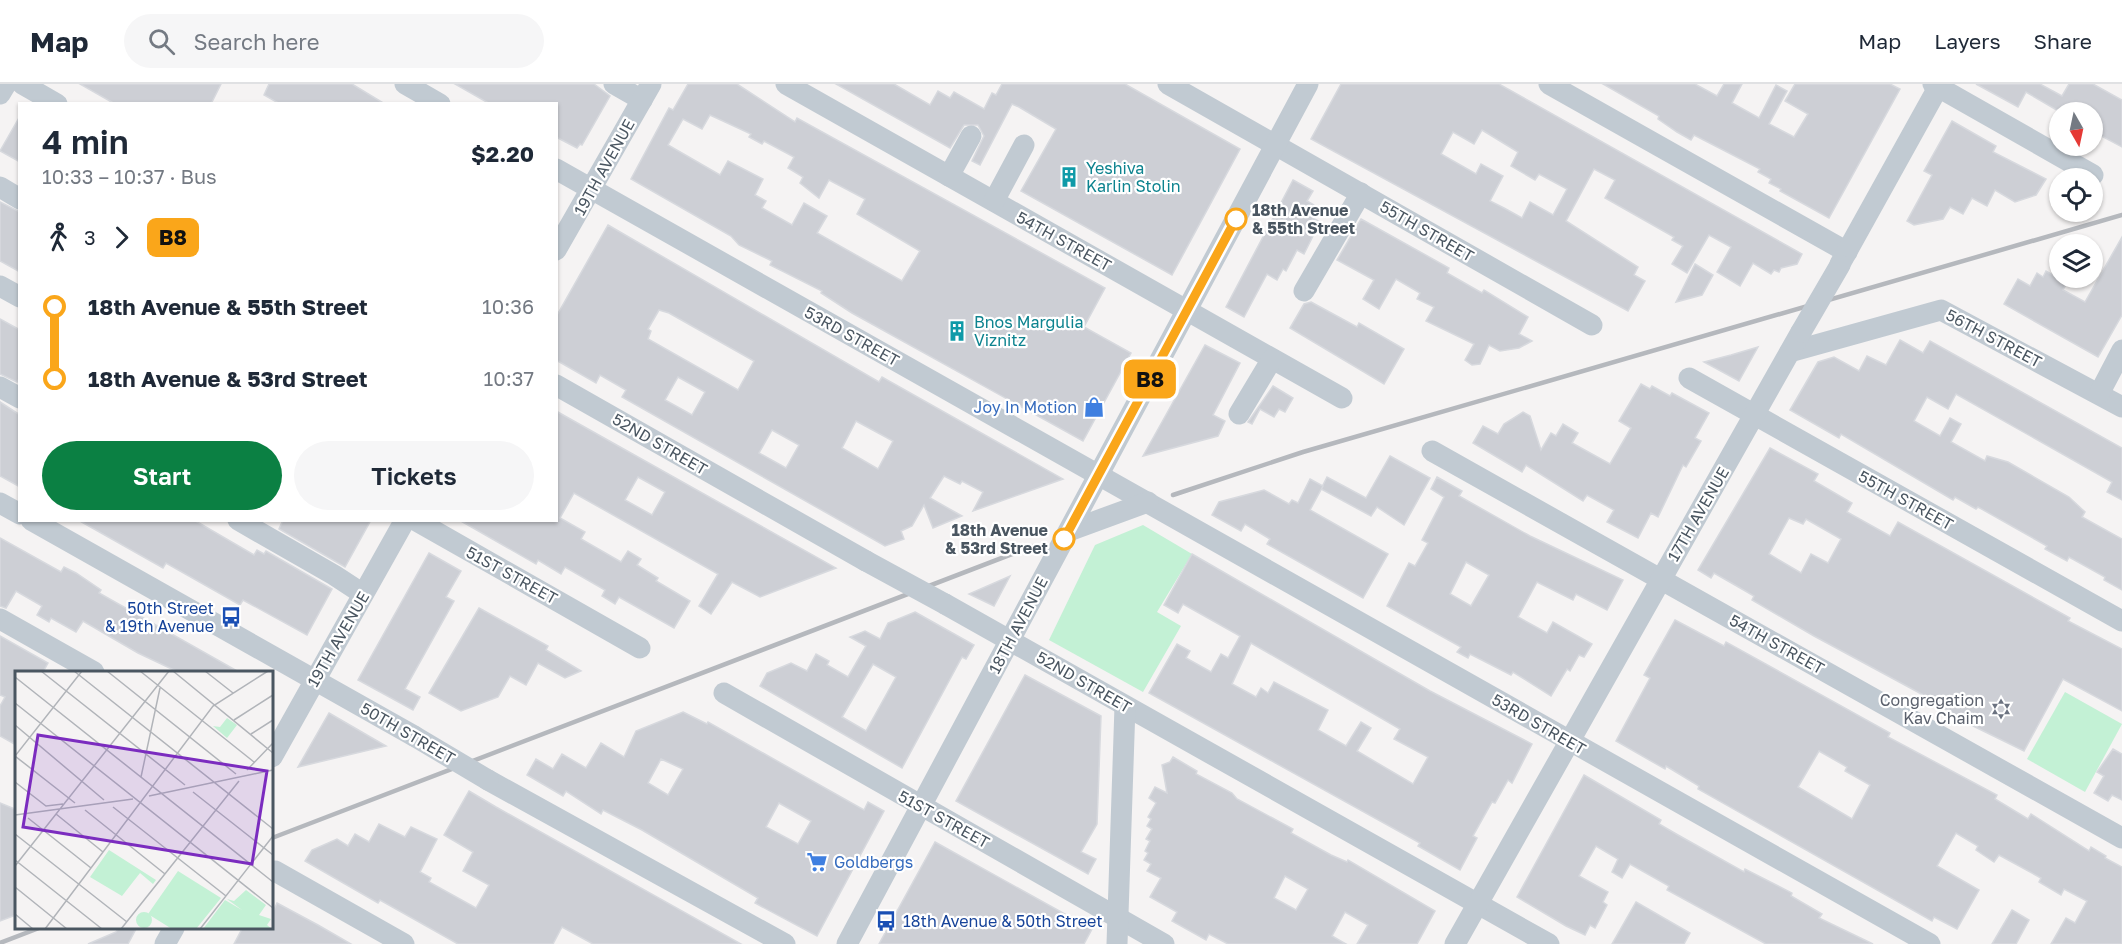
<!DOCTYPE html>
<html lang="en">
<head>
<meta charset="utf-8">
<style>
	:root { --surface:#fff; --page:#f6f6f7; --text:#1f2937; --muted:#747a83; --line:#e0e1e3; --accent:#0b8043 }
	body { margin:0; font-family:"Golos Text",sans-serif; background:var(--page); color:var(--text); height:100vh; display:flex; flex-direction:column; font-size:22px; white-space:nowrap }
	* { box-sizing:border-box; margin:0 }
	p { font-size:20px; color:var(--muted) }
	.icon { flex:none; width:33px; height:33px; fill:none; stroke:currentColor; stroke-width:2; stroke-linecap:round; stroke-linejoin:round }
	.map { position:relative; flex:1; overflow:hidden }
	.side { position:absolute; left:18px; top:18px; width:540px; height:420px; display:flex; flex-direction:column; background:var(--surface); border-radius:0px; box-shadow:0 2px 4px #0004 }
	.side>* { flex:none }
	.badge { padding:0 12px; border-radius:9px; font-size:21px; line-height:39px }
	.needle { width:39px; rotate:171deg }
	.buttons { position:absolute; left:2049px; top:18px; display:grid; gap:12px }
	.buttons a { display:grid; place-items:center; width:54px; height:54px; border-radius:50%; background:var(--surface); box-shadow:0 2px 4px #0004; font-size:30px }
	.map>.badge { position:absolute; translate:-50% -50%; box-shadow:0 0 0 3px #fff }
	.legs { display:flex; align-items:center; gap:9px; height:66px; padding:0 24px; font-size:20px }
	.legs p { margin-inline-start:auto }
	.headline { display:flex; align-items:center; justify-content:space-between; height:102px; padding:0 24px }
	h1 { font-size:33px; font-weight:600; line-height:45px }
	.primary-button { display:flex; gap:12px; margin-top:auto; padding:12px 24px }
	.primary-button a { flex:1; height:69px; border-radius:36px; background:var(--accent); color:#fff; font-size:24px; font-weight:600; line-height:69px; text-align:center }
	.primary-button a+a { background:var(--page); color:var(--text) }
	ul { padding:0 24px; list-style:none }
	li { display:flex; align-items:center; gap:21px; height:72px; font-size:22px }
	li i { display:grid; place-items:center; width:9px; height:100%; margin:0 8px; background:currentColor }
	li i::after { content:''; width:15px; height:15px; margin:-8px; border:4px solid; border-radius:50%; background:var(--surface) }
	li p { margin-inline-start:auto }
	li:first-child i { background:linear-gradient(#0000 50%,currentColor 0) }
	li:last-child i { background:linear-gradient(currentColor 50%,#0000 0) }
	header { display:flex; align-items:center; gap:36px; box-sizing:border-box; height:84px; padding:0 30px; background:var(--surface); border-bottom:2px solid var(--line) }
	header strong { font-size:28px }
	nav { display:flex; gap:33px; margin-inline-start:auto; font-size:21px }
	.search { width:420px; height:54px; background:var(--page); display:flex; align-items:center; gap:15px; box-sizing:border-box; padding:0 21px; border-radius:33px; color:var(--muted); font-size:22px }
	.map>svg:first-child { display:block }
	.green { fill:#c3f1d5 }
	.building { fill:#cdcfd5; stroke:#d7d9de; stroke-width:1.5; fill-rule:evenodd }
	.lines { fill:none; stroke-linecap:round; stroke-linejoin:round }
	.minor { stroke:#c1cad2; stroke-width:21 }
	.rail { stroke:#b5b8bd; stroke-width:4.5 }
	.minor-bridge { stroke:#c1cad2; stroke-width:21 }
	.line-1-casing { stroke:#fff; stroke-width:14 }
	.line-1 { stroke:#faa61a; stroke-width:9 }
	.stop-1-dot { fill:#fff; stroke:#faa61a; stroke-width:3 }
	.labels { text-anchor:middle; stroke-width:4.5; stroke-linejoin:round; paint-order:stroke }
	.street-label { font-size:16px; fill:#4a5661; stroke:#fff }
	.culture-label { font-size:16px; fill:#0d838f; stroke:#fff; text-anchor:start }
	.stop-label { font-size:16px; font-weight:bold; fill:#4a5661; stroke:#fff; text-anchor:start }
	.shop-label { font-size:16px; fill:#366cbe; stroke:#fff; text-anchor:end }
	.transit-label { font-size:16px; fill:#164399; stroke:#fff; text-anchor:end }
	.worship-label { font-size:16px; fill:#5b616d; stroke:#fff; text-anchor:end }
	.inset-road { fill:none; stroke:#b1b4b9; stroke-width:1.5 }
	.view { fill:#7b2cbf; fill-opacity:0.15; stroke:#7b2cbf; stroke-width:3 }
	.inset-edge { fill:none; stroke:#4a5661; stroke-width:3 }
</style>
</head>
<body>
<header>
<strong>Map</strong>
<div class="search"><svg class="icon" aria-label="search" viewBox="0 0 24 24"><circle cx="10" cy="10" r="6"/><path d="M15 15l6 6"/></svg>Search here</div>
<nav><a>Map</a><a>Layers</a><a>Share</a></nav>
</header>
<div class="map">
<svg width="2122" height="860" viewBox="0 0 2122 860">
	<rect width="100%" height="100%" fill="#f5f3f3"/>
	<!-- green -->
	<g class="green">
		<path d="M1143,441L1192,470L1157,528L1181,542L1143,608L1049,556L1095,461Z"/>
		<path d="M2065,608L2122,640L2085,708L2027,675Z"/>
	</g>
	<!-- building -->
	<g class="building">
		<path d="M80,0H221L211,20H115Z"/>
		<path d="M269,0H352L385,20H280L264,11Z"/>
		<path d="M455,0H594L610,12L582,61L580,60L577,64L556,53V20H490Z"/>
		<path d="M688,0H737L795,38L797,34L1105,204L1084,243L1131,269L1083,357L852,229L821,209L822,207L770,181L772,177L739,161L731,152L631,95L669,24L673,26ZM710,31L751,50L749,53L762,60L764,57L794,73L788,84L803,93L800,99L819,114L829,96L865,115L857,130L920,167L902,197L817,149L827,132L804,119L792,141L762,124L766,117L755,111L763,95L728,77L720,91L668,61L683,35L702,45Z"/>
		<path d="M836,0H894L930,21L938,7L950,14L954,8L984,25L992,9L996,11L1002,0H1125L1240,65L1172,191L1021,107L1056,45L1019,23L1012,20L980,81L972,77L984,52L978,41H964L950,64Z"/>
		<path d="M1341,0H1499L1802,170L1797,180L1781,184L1779,188L1774,186L1771,190L1753,179L1740,202L1717,188L1731,163L1709,151L1687,189L1672,180L1683,162L1672,156L1674,153L1605,114L1615,96L1594,85L1566,137L1638,183L1634,191L1645,197L1628,227L1311,55ZM1482,46L1518,68L1511,82L1535,96L1539,90L1567,105L1553,131L1530,118L1522,134L1504,124L1490,117L1503,92L1481,80L1476,90L1441,70L1453,48L1474,60Z"/>
		<path d="M1603,0H1695L1717,12L1724,0H1742L1732,19L1759,34L1776,1L1787,7L1769,40L1794,53L1808,30L1785,17L1795,0H1890L1900,5L1829,134L1780,107L1781,105L1769,99L1771,95L1758,88L1760,85L1694,51L1691,56L1677,48L1658,35L1659,32Z"/>
		<path d="M1976,0H2040L2062,12L2069,0H2093L2122,16V63L2092,47V28H2060L2026,8L2018,23Z"/>
		<path d="M20,32V78L0,67Z"/>
		<path d="M1952,37L1996,62L1993,68L2046,95L2036,111L2015,118L1995,106L1987,122L1972,114L1963,130L1950,123L1943,135L1914,141L1907,137L1932,91L1924,87Z"/>
		<path d="M1293,96L1313,107L1307,117L1319,124L1313,134L1320,138L1304,170L1297,166L1286,187L1283,185L1277,196L1267,190L1244,233L1226,223Z"/>
		<path d="M0,118L20,128V188L0,177Z"/>
		<path d="M1361,135L1449,184L1447,189L1482,209L1484,206L1528,233L1519,250L1532,257L1519,264L1500,267L1489,261L1480,280L1472,281L1465,276L1474,260L1426,237L1434,223L1417,215L1420,209L1396,195L1379,225L1363,215L1374,196L1337,176Z"/>
		<path d="M608,141L879,298L882,293L1063,395L973,427L983,408L962,397L960,400L944,392L930,414L962,432L933,444L924,421L912,442L901,447L904,455L885,462L622,313L626,306L600,291L596,299L556,276V233ZM659,226L669,229L754,277L738,306L648,255L651,247L648,245ZM678,293L705,308L692,331L665,316ZM856,337L893,357L878,385L842,364ZM772,346L799,361L786,384L759,369Z"/>
		<path d="M2122,153V231L2098,273L2004,220L2018,195L2030,202L2037,189L2043,193L2046,187L2067,199L2063,206L2085,218Z"/>
		<path d="M1695,180L1713,191L1702,211L1676,218Z"/>
		<path d="M1311,218L1357,243L1359,239L1404,265L1384,300L1290,244L1304,220Z"/>
		<path d="M0,235L20,246V293L17,298L0,290Z"/>
		<path d="M1900,256L1923,269L1930,257L2122,364V416L2107,408L2112,398L1956,310L1948,325L1927,313L1914,337L1940,352L1950,334L1961,340L1951,358L1985,377L1987,372L2008,378L2069,413L2085,428L2082,433L2122,455V506L2104,496L2105,493L2069,473L2067,477L2045,465L2047,462L1978,423L1976,425L1955,413L1953,416L1841,350L1839,354L1790,326L1818,278L1834,273L1859,287L1867,272L1886,281Z"/>
		<path d="M1205,261L1240,279L1213,331L1225,337L1218,352L1143,372Z"/>
		<path d="M1758,263L1739,297L1704,278L1731,271Z"/>
		<path d="M1641,300L1650,305L1652,302L1670,312L1672,309L1709,329L1695,354L1701,357L1686,383L1683,381L1658,433L1651,429L1638,454L1607,438L1614,426L1587,411L1583,417L1526,381L1522,388L1473,359L1483,342L1498,350L1504,340L1523,328L1530,332L1541,366L1551,349L1556,352L1563,340L1578,349L1572,359L1610,380L1631,344L1619,337Z"/>
		<path d="M1273,302L1293,314L1285,328L1279,325L1274,333L1260,325L1252,340L1248,338Z"/>
		<path d="M0,318L20,331V403L0,392Z"/>
		<path d="M556,327L613,359L836,484L760,513L732,498L711,530L699,522L718,490L574,409L560,434L585,448L581,455L621,478L628,467L641,475L637,481L658,494L656,497L690,517L674,544L619,513L615,520L602,512L605,506L565,483L561,490L538,476L536,480L459,436H556ZM638,393L665,408L652,431L625,416Z"/>
		<path d="M1770,364L1818,390L1814,397L1852,419L1847,428L1890,452L1898,438L2070,534L2068,537L2122,565V627L2063,595L2024,667L1967,639L1927,613L1814,552L1752,516L1754,512L1735,501L1714,489L1711,494L1698,486ZM1789,434L1803,440L1806,435L1841,455L1828,479L1811,470L1801,489L1769,470Z"/>
		<path d="M1390,372L1430,394L1404,441L1377,423L1371,432L1321,405L1327,393L1366,414Z"/>
		<path d="M1437,393L1462,407L1459,412L1530,452L1623,496L1607,526L1576,510L1573,516L1537,498L1518,533L1547,549L1553,538L1592,560L1584,573L1579,571L1570,587L1567,585L1551,612L1513,588L1511,591L1470,570L1468,574L1457,568L1461,563L1387,522L1409,479L1415,482L1428,459L1422,456L1444,413L1431,405ZM1466,478L1489,491L1471,522L1450,510Z"/>
		<path d="M1310,395L1323,402L1310,426L1388,470L1363,514L1267,460L1270,455L1245,440L1241,447L1212,431L1219,418L1264,406L1289,420L1292,416L1298,419Z"/>
		<path d="M78,436H194L254,471L257,466L264,470L266,467L332,505L307,551L243,516L240,521L166,479L163,484Z"/>
		<path d="M283,436H371L345,483L279,445Z"/>
		<path d="M0,454L61,488L64,483L76,489L101,506L99,509L239,588H178L138,569L83,537L76,548L51,534L49,538L37,531L42,522L16,507L6,524L0,522Z"/>
		<path d="M429,469L461,487L446,513L454,517L405,605L420,613L413,626L358,596Z"/>
		<path d="M1192,470L1430,607L1532,660L1512,699L1508,696L1495,719L1492,718L1473,752L1477,754L1460,786L1418,762L1420,759L1149,609L1177,560L1190,567L1186,574L1211,588L1221,570L1228,574L1240,552L1183,520L1178,529L1164,521ZM1251,559L1400,645L1394,655L1428,673L1413,700L1357,667L1371,644L1361,638L1346,662L1318,646L1328,626L1274,598L1268,609L1261,604L1256,613L1232,600Z"/>
		<path d="M1010,492L994,522L969,510Z"/>
		<path d="M479,524L548,562L546,566L581,587L565,594L538,579L526,601L510,592L498,613L461,627L429,609Z"/>
		<path d="M915,528L974,561L966,575L962,573L902,684L760,602L767,589L791,579L807,587L816,570L829,577L827,581L848,593L866,562L850,553L865,547L880,555L888,539ZM873,580L896,593L866,647L842,633Z"/>
		<path d="M1675,536L1724,562L1726,558L1890,649L1888,653L1997,711L1995,715L2028,735L2031,730L2089,767L2091,763L2106,772L2105,774L2122,783V860H2051L2066,834L2075,839L2087,817L2064,805L2061,811L2039,798L2041,794L1999,771L1994,778L1976,766L1978,762L1956,749L1937,782L1979,806L1957,845L1934,833L1932,837L1698,705L1699,702L1666,682L1665,685L1616,657L1650,594L1644,591ZM1819,667L1847,683L1845,687L1870,701L1852,735L1798,703Z"/>
		<path d="M0,552L48,579L43,588H16V661L0,652V622L5,613L0,611Z"/>
		<path d="M1025,591L1101,632L1097,740L1081,768L1096,775L1088,790L956,717Z"/>
		<path d="M683,628L707,640L708,638L864,726L868,718L884,727L817,852L755,819L758,814L642,746L603,726L601,730L566,707L563,712L527,691L536,675L553,685L562,670L586,684L601,659L624,673L636,647ZM661,675L683,685L668,711L648,699ZM779,719L811,737L798,760L766,743Z"/>
		<path d="M329,629L386,662L298,683Z"/>
		<path d="M2113,665L2122,670V716L2112,711L2108,717L2094,709L2104,692L2097,688Z"/>
		<path d="M1173,673L1197,687L1196,690L1232,709L1237,715L1293,745L1291,749L1331,771L1347,778L1348,776L1435,827L1417,860H1357L1368,841L1345,828L1332,852L1346,860H1228L1209,850L1206,856L1172,837L1177,828L1150,813L1161,794L1147,787L1151,780L1144,776L1148,769L1145,767L1150,757L1146,755L1152,745L1147,742L1151,735L1148,733L1156,719L1149,714L1155,703L1167,709L1162,681L1170,678ZM1285,792L1308,805L1296,826L1274,814Z"/>
		<path d="M1584,691L1661,736L1659,740L1678,751L1744,788L1745,785L1792,809L1791,812L1822,830L1819,834L1873,860H1766L1667,806L1669,802L1630,780L1622,794L1612,788L1618,775L1596,762L1579,792L1608,808L1603,818L1607,821L1595,844L1590,841L1585,851L1566,842L1517,813Z"/>
		<path d="M469,707L496,723L741,860H593L562,843L553,860H458L380,816L378,819L305,777L312,766L337,755L348,762L355,750L369,758L379,740L405,753L411,743L437,755L420,788L431,794L429,798L476,824L489,801L463,787L473,768L444,751Z"/>
		<path d="M0,719L15,725L16,731V831L0,837Z"/>
		<path d="M935,758L1092,845L1084,860H879Z"/>
		<path d="M1636,818L1690,849L1684,860H1612Z"/>
		<path d="M277,819L318,841L351,860H234L243,843H272V830Z"/>
		<path d="M2012,826L2029,836L2016,860H1992Z"/>
		<path d="M119,843H137L128,860H88L116,848Z"/>
	</g>
	<g class="lines">
		<!-- minor -->
		<g class="minor">
			<path d="M22,0L57,20"/>
			<path d="M405,0L440,20"/>
			<path d="M614,0L642,16"/>
			<path d="M786,0L1342,314"/>
			<path d="M1168,0L1592,241"/>
			<path d="M1549,0L1847,168"/>
			<path d="M1933,0L2093,91"/>
			<path d="M0,10L6,0"/>
			<path d="M556,85L1930,860"/>
			<path d="M949,92L971,52"/>
			<path d="M0,103L20,115"/>
			<path d="M994,117L1024,61"/>
			<path d="M556,166L651,0"/>
			<path d="M1840,180L1940,0"/>
			<path d="M0,202L20,213"/>
			<path d="M1304,207L1361,109"/>
			<path d="M1790,268L1941,226L2122,323"/>
			<path d="M1689,294L2122,537"/>
			<path d="M556,301L866,477"/>
			<path d="M0,303L20,314"/>
			<path d="M2099,310L2122,266"/>
			<path d="M1239,330L1272,275"/>
			<path d="M1432,367L2122,754"/>
			<path d="M0,419L20,430"/>
			<path d="M31,436L414,652"/>
			<path d="M238,436L334,491L363,510"/>
			<path d="M415,436L640,564"/>
			<path d="M1069,447L1148,418"/>
			<path d="M945,520L1549,860"/>
			<path d="M0,535L94,588"/>
			<path d="M724,609L1164,860"/>
			<path d="M272,673L405,436"/>
			<path d="M488,696L785,860"/>
			<path d="M275,787L404,860"/>
			<path d="M165,860L174,844"/>
			<path d="M847,860L1308,0"/>
			<path d="M1117,860L1125,622"/>
			<path d="M1455,860L1801,248"/>
		</g>
		<!-- rail -->
		<g class="rail">
			<path d="M1173,411L1303,368L2122,131"/>
			<path d="M272,754L1033,462"/>
			<path d="M0,859L39,844"/>
		</g>
		<!-- minor-bridge -->
		<g class="minor-bridge">
			<path d="M1801,248L1840,181"/>
			<path d="M866,477L945,520"/>
			<path d="M414,652L488,696"/>
		</g>
	</g>
	<g class="lines">
		<!-- line-1 casing -->
		<g class="line-1-casing">
			<path id="line-1" d="M1064,455L1236,135"/>
		</g>
		<!-- line-1 -->
		<use href="#line-1" class="line-1"/>
	</g>
	<!-- icons -->
	<defs>
		<g id="building-bare" transform="scale(1.62)"><path d="M-4-6H4V6H1V3H-1V6H-4ZM-2.5-4.3h1.7v1.8h-1.7ZM.8-4.3h1.7v1.8H.8ZM-2.5-1h1.7V.8h-1.7ZM.8-1h1.7V.8H.8Z" fill="#0f9aa8" stroke="#fff" stroke-width="2.5" paint-order="stroke"/></g>
		<g id="shop-bare" transform="scale(1.62)"><path d="M-5-2.5h2.3a2.7 3.5 0 0 1 5.4 0H5L5.5 6h-11ZM-1.5-2.5h3a1.5 2.3 0 0 0-3 0Z" fill="#3f7fe0" stroke="#fff" stroke-width="2.5" paint-order="stroke"/></g>
		<g id="bus-bare" transform="scale(1.62)"><path d="M-5-6H5V4H4V6H2V4H-2V6H-4V4H-5ZM-3.5-4V0h7V-4ZM-3.5 1.2v1.5H-2V1.2ZM2 1.2v1.5H3.5V1.2Z" fill="#1a4fb4" stroke="#fff" stroke-width="2.5" paint-order="stroke"/></g>
		<g id="synagogue-bare" transform="scale(1.62)"><path d="M0-6.5L5.6 3.2H-5.6ZM0 6.5L5.6-3.2H-5.6Z" fill="#6b7280" stroke="#fff" stroke-width="2.5" paint-order="stroke"/></g>
		<g id="supermarket-bare" transform="scale(1.62)"><path d="M-6-5.5h2.5l.6 2H6L4.5 2H-2.5L-4.4-4H-6ZM-1.5 3.2a1.3 1.3 0 1 0 .1 0ZM3 3.2a1.3 1.3 0 1 0 .1 0Z" fill="#3f7fe0" stroke="#fff" stroke-width="2.5" paint-order="stroke"/></g>
	</defs>
	<g fill-rule="evenodd">
		<use href="#building-bare" x="1069" y="93"/>
		<use href="#building-bare" x="957" y="247"/>
		<use href="#shop-bare" x="1094" y="323"/>
		<use href="#bus-bare" x="231" y="533"/>
		<use href="#synagogue-bare" x="2001" y="625"/>
		<use href="#supermarket-bare" x="817" y="778"/>
		<use href="#bus-bare" x="886" y="837"/>
	</g>
	<!-- markers -->
	<g class="stop-1-dot">
		<circle cx="1236" cy="135" r="10"/>
		<circle cx="1064" cy="455" r="10"/>
	</g>
	<g class="labels">
		<!-- street labels -->
		<g class="street-label">
			<text transform="translate(604 83) rotate(-61)" y="6">19TH AVENUE</text>
			<text transform="translate(1427 147) rotate(30)" y="6">55TH STREET</text>
			<text transform="translate(1064 157) rotate(29)" y="6">54TH STREET</text>
			<text transform="translate(852 252) rotate(29)" y="6">53RD STREET</text>
			<text transform="translate(1994 254) rotate(28)" y="6">56TH STREET</text>
			<text transform="translate(660 360) rotate(30)" y="6">52ND STREET</text>
			<text transform="translate(1906 416) rotate(29)" y="6">55TH STREET</text>
			<text transform="translate(1698 430) rotate(-60)" y="6">17TH AVENUE</text>
			<text transform="translate(512 491) rotate(29)" y="6">51ST STREET</text>
			<text transform="translate(1018 541) rotate(-62)" y="6">18TH AVENUE</text>
			<text transform="translate(338 555) rotate(-60)" y="6">19TH AVENUE</text>
			<text transform="translate(1777 560) rotate(29)" y="6">54TH STREET</text>
			<text transform="translate(1084 598) rotate(30)" y="6">52ND STREET</text>
			<text transform="translate(1539 640) rotate(30)" y="6">53RD STREET</text>
			<text transform="translate(408 649) rotate(30)" y="6">50TH STREET</text>
			<text transform="translate(944 735) rotate(29)" y="6">51ST STREET</text>
		</g>
		<!-- culture labels -->
		<g class="culture-label">
			<text x="1086" y="90">Yeshiva<tspan x="1086" dy="18">Karlin Stolin</tspan></text>
			<text x="974" y="244">Bnos Margulia<tspan x="974" dy="18">Viznitz</tspan></text>
		</g>
		<!-- stop labels -->
		<g class="stop-label">
			<text x="1252" y="132">18th Avenue<tspan x="1252" dy="18">&amp; 55th Street</tspan></text>
			<text x="1048" y="452" text-anchor="end">18th Avenue<tspan x="1048" dy="18">&amp; 53rd Street</tspan></text>
		</g>
		<!-- shop labels -->
		<g class="shop-label">
			<text x="1077" y="329">Joy In Motion</text>
			<text x="834" y="784" text-anchor="start">Goldbergs</text>
		</g>
		<!-- transit labels -->
		<g class="transit-label">
			<text x="214" y="530">50th Street<tspan x="214" dy="18">&amp; 19th Avenue</tspan></text>
			<text x="903" y="843" text-anchor="start">18th Avenue &amp; 50th Street</text>
		</g>
		<!-- worship labels -->
		<g class="worship-label">
			<text x="1984" y="622">Congregation<tspan x="1984" dy="18">Kav Chaim</tspan></text>
		</g>
	</g>
	<!-- overview -->
	<g transform="translate(15 587)">
		<rect width="258" height="258" fill="#f5f3f3"/>
		<path d="M212,47L222,54L212,67L198,55L205,56ZM94,179L141,209L138,213L125,202L107,225L75,206ZM163,200L206,227L181,258H157L133,243ZM231,219L251,234L244,244L256,248L252,254L257,258H188L210,229L227,239L212,228L219,230ZM121 249a8 8 0 1 1 16 0a8 8 0 1 1-16 0Z" fill="#c3f1d5"/>
		<path class="inset-road" d="M26,0L170,114M59,0L258,158M92,0L221,103M125,0L239,91M158,0L258,82M190,0L218,22M0,6L258,211M0,32L258,237M219,49L258,24M0,54L89,129M236,63L258,49M232,99L258,72M126,106L145,17M0,111L31,135L48,133M178,121L258,184M134,125L258,99M60,132L0,85L67,0M98,136L211,225M70,139L150,203M41,143L88,181M0,144L118,128M13,147L76,197M258,158V136M0,163L112,251M0,189L87,258M0,195L154,0M0,216L52,258M0,243L18,258M30,258L198,35L253,0M106,258L224,110M185,258L258,165"/>
		<path class="view" d="M23,64L252,100L237,193L8,156Z"/>
		<rect width="258" height="258" class="inset-edge"/>
	</g>
</svg>
<div class="buttons">
<a><svg class="needle" viewBox="-14 -14 28 28"><path d="M0-13l5 13h-10z" fill="#e53935"/><path d="M0 13l5-13h-10z" fill="#747a83"/></svg></a>
<a><svg class="icon" aria-label="locate" viewBox="0 0 24 24"><circle cx="12" cy="12" r="6"/><path d="M12 2v4M12 18v4M2 12h4M18 12h4"/></svg></a>
<a><svg class="icon" aria-label="layers" viewBox="0 0 24 24"><path d="M12 4l9 5-9 5-9-5zM3 14l9 5 9-5"/></svg></a>
</div>
<b class="badge" style="left:1150px;top:295px;background:#faa61a;color:#111">B8</b>
<section class="side">
<div class="headline"><div><h1>4 min</h1><p>10:33 – 10:37 · Bus</p></div><b>$2.20</b></div>
<div class="legs"><svg class="icon" aria-label="walk" viewBox="0 0 24 24"><circle cx="13" cy="4" r="2"/><path d="M13 8l-2 6 4 7M11 14l-3 7M7 12l3-4h3l4 4"/></svg>3<svg class="icon" aria-label="forward" viewBox="0 0 24 24"><path d="M9 5l7 7-7 7"/></svg><b class="badge" style="background:#faa61a;color:#111">B8</b></div>
<ul>
<li><i style="color:#faa61a"></i><b>18th Avenue &amp; 55th Street</b><p>10:36</p></li>
<li><i style="color:#faa61a"></i><b>18th Avenue &amp; 53rd Street</b><p>10:37</p></li>
</ul>
<div class="primary-button"><a>Start</a><a>Tickets</a></div>
</section>
</div>
</body>
</html>
